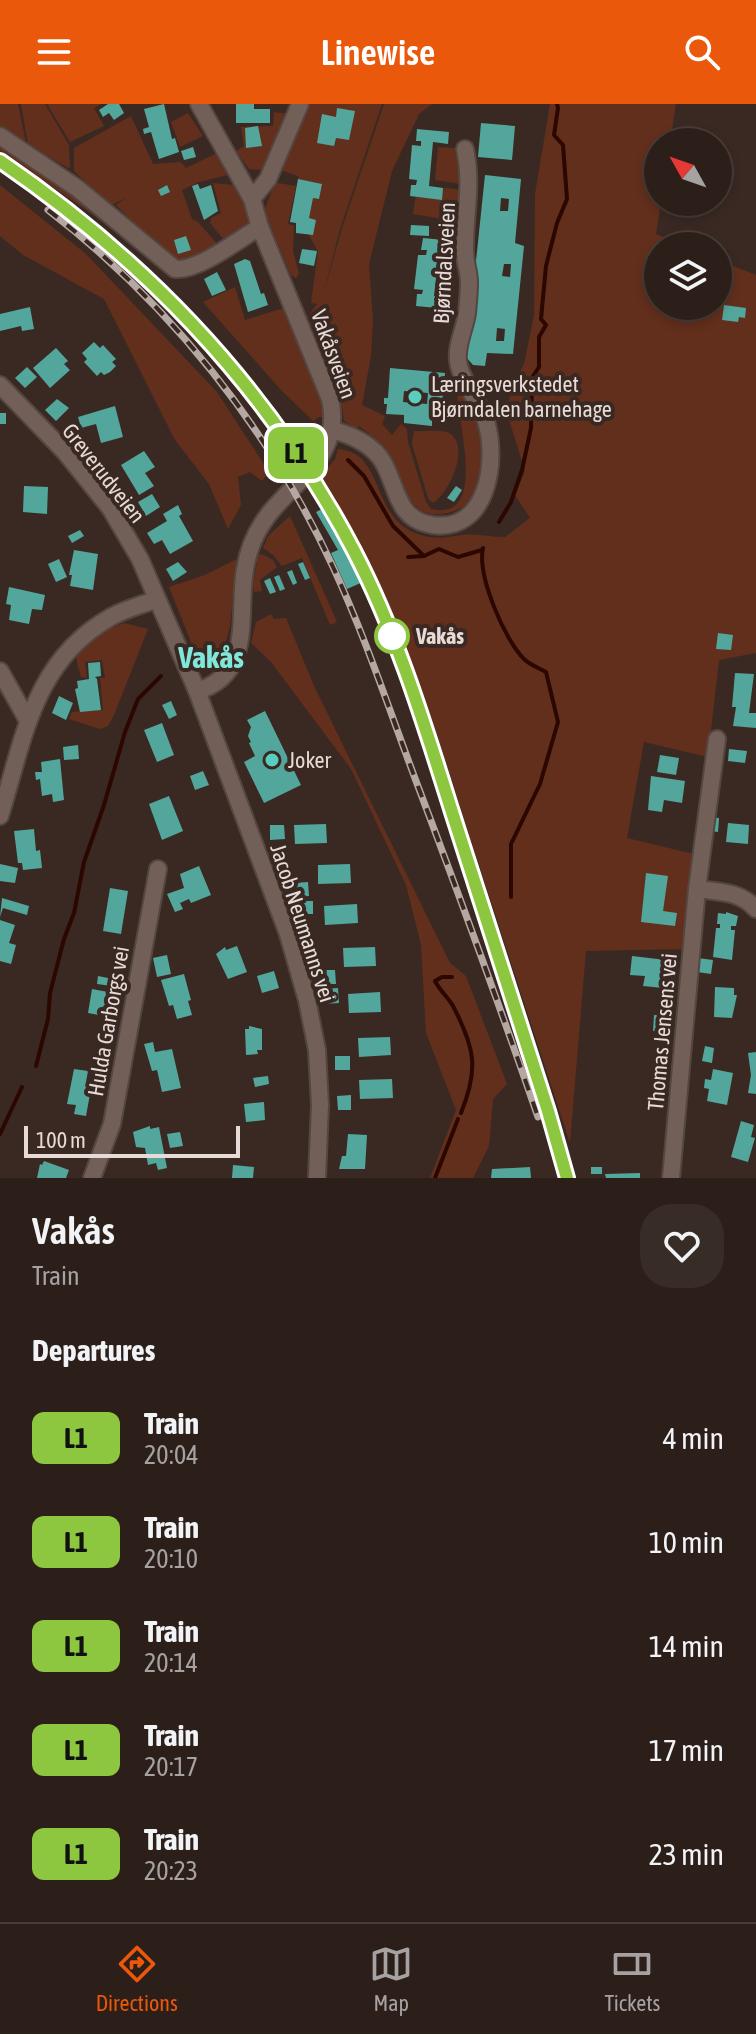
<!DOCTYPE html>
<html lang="en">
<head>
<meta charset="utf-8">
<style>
	:root { --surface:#2c1f1a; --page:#382c27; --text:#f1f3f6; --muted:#a6a2a2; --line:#483d39; --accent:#ea580c }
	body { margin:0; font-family:"Asap Condensed",sans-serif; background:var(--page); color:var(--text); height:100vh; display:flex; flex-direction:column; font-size:30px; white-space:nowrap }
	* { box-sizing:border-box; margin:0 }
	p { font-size:26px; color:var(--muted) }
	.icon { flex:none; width:44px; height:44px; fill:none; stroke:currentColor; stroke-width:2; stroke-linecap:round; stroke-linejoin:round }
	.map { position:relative; height:1074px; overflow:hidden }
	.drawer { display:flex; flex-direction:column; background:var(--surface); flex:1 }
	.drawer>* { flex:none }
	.badge { padding:0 16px; border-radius:12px; font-size:28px; line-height:52px }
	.needle { width:52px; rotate:310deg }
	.tools { position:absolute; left:644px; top:24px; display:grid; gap:16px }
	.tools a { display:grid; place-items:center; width:88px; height:88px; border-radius:50%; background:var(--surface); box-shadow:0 4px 12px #0003,0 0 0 2px var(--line); font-size:40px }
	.scale { position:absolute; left:24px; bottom:20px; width:216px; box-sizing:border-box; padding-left:8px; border:4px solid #e6dbd7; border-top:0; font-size:22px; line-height:28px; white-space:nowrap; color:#e6dbd7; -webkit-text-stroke:6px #3a2923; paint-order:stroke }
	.map>.badge { position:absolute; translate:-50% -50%; box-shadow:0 0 0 4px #fff }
	h2 { padding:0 32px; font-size:30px; line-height:72px }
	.round { display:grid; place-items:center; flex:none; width:84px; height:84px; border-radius:32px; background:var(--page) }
	.overview { display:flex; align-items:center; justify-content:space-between; height:136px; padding:0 32px }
	h1 { font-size:38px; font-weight:600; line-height:60px }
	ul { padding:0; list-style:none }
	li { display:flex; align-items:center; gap:24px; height:104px; padding:0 32px }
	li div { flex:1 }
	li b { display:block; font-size:30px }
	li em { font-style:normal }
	li .badge { min-width:88px; font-weight:700; text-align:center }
	header { display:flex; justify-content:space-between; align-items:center; height:104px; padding:0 32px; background:var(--accent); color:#fff; font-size:36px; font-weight:600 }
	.menu { display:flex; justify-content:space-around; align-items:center; height:112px; border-top:2px solid var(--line); background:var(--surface); font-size:22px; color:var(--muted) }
	.menu a { display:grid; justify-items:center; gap:4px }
	.menu .active { color:var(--accent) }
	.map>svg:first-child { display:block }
	.green { fill:#622f1c }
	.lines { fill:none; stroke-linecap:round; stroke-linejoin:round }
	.stream { stroke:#2c0700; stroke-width:4 }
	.building { fill:#53a69b; fill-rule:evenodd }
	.minor-casing { stroke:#544641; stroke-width:20 }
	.minor { stroke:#725f58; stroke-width:16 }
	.rail-casing { stroke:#b5a8a3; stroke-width:7 }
	.rail { stroke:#3a2923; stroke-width:4; stroke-dasharray:12; stroke-linecap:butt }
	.line-casing { stroke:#fff; stroke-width:18 }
	.line { stroke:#8dc63f; stroke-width:12 }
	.poi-dot { fill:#59cebf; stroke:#3a2923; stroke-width:3 }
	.stop-dot { fill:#fff; stroke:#8dc63f; stroke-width:4 }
	.labels { text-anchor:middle; stroke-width:8; stroke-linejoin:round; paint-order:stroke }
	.street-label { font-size:22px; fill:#e6dbd7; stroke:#3a2923 }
	.poi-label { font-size:22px; fill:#e6dbd7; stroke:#3a2923; text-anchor:start }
	.stop-label { font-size:22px; font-weight:bold; fill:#e6dbd7; stroke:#3a2923; text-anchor:start }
	.district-label { font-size:30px; font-weight:bold; fill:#80e8da; stroke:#3a2923 }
</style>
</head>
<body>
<header><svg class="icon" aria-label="menu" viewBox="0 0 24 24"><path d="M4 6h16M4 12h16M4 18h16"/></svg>Linewise<svg class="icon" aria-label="search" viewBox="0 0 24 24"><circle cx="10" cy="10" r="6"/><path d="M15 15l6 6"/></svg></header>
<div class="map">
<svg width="756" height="1074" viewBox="0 0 756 1074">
	<rect width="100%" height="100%" fill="#3a2923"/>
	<!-- green -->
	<g class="green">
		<path d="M0,0H18L26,39L0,22Z"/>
		<path d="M21,0H45L69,41L70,65L28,41Z"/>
		<path d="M47,0H101L94,4L104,22L70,38Z"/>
		<path d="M306,0H382L340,125L323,192L342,124L384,0H432L419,10L392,67L369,160L373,216L371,252L362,301L385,312L382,320L392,331L401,320L407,325L408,338L426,398L431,405C494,419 451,301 457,274C463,287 470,300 475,313C484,340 487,396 454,407C443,411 430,413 419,405C402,391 400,369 390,351C383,339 370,331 359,322L357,326L344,317L342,303L308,212L317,200L311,199L318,147L302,120L298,72L281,66Z"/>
		<path d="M550,0H676L670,38H658V98H661L656,130L684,142H658V202H718V156L756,171V549L719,556L708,653L644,638L627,734L698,751L687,845L586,847L570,1039C534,929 498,819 462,709C425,593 390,476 320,374L335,355L338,345C384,348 371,410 413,428C431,436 443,434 462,431C475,429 491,433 505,433L530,414L515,391L525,367L507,309L511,285L524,260L534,211L535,90Z"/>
		<path d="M274,8L288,10L267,61L260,66L249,65L236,47L244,42L241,23L273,22Z"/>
		<path d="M188,9L203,32L180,43L171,18Z"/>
		<path d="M131,12L153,60L181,58L186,64L217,49L228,71L199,78L182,86L192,115L198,118L218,141L180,162L144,135L145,130L116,101L126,94L111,101L74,67V44Z"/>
		<path d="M0,39L74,90L130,136L0,47Z"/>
		<path d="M438,43L455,44L460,50L461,80L435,76Z"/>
		<path d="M213,79L234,81C244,92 254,109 250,124L225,137L210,119L211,114L221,109Z"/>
		<path d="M278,79L296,82L288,120L294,122L293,147L299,170L296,174L291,171L264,108L274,80Z"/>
		<path d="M0,81L86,150L217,288L269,368L262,377L250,368L238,373L241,401L228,425L209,380L175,336L104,195L23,151L0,132Z"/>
		<path d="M449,84L461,86L460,114L455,117L413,110L416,91L421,85Z"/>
		<path d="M235,183L245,216L284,204L323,300L324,313H319L313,317L281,286L203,198Z"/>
		<path d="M414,327C423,328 445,324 452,331C469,346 449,389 433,399L428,394L412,340Z"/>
		<path d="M290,412L337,518L330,521L302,454L282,462L273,451L263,444L268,432Z"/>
		<path d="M262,450L273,456L277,463L260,476L262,487L254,488L253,481L258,451Z"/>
		<path d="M237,455L230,522L223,549L215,559L205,560L197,553L169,483L205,471Z"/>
		<path d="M271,510L274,515L286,514L314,582L450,859L466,872L507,980L493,995L489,1042L473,1074H430L456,1006L426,929L421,841L406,781L351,665L271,558L251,539L256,518Z"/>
		<path d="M124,519L148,525L114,611L108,622L100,625L69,615L72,608L103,606L100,574H105L102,556L85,558L87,574L81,573C80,568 76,559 77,553C77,535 110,525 124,519Z"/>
	</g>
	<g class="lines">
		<!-- stream -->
		<g class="stream">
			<path d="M348,356L364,372L393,422L424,452L439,445L458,453L482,446"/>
			<path d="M499,418L511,398L522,366L531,324L532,274L539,263V233L546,221L541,215L546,162L557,119L567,95L563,41L554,31L558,4L557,0"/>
			<path d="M483,444C477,471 504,535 524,555C530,561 539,564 546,568L558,618L540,680L511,740V793"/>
			<path d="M408,453L424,452"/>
			<path d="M452,873H442L435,877C440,887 448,893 453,902C475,944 479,965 461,1009"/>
			<path d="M36,962L48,915L50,889L64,835L74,809L84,758L104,701L125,628L138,595L161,572"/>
			<path d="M0,1030L22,983"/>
			<path d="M435,1074L458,1015"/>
		</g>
	</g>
	<!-- building -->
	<g class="building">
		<path d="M108,0H119L124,9L114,16L109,9L103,13L99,6Z"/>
		<path d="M164,0L172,35L175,34L179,48L159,55L151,28L144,30L143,25L149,23L144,5Z"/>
		<path d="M236,0H254V5H270V19H236Z"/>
		<path d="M337,4L355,7L349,36L336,34L334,42L317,39L322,10L336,13Z"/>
		<path d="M481,19L515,22L512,56L478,53Z"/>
		<path d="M258,22L262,42L246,44L245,24Z"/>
		<path d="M417,25L449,28L448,40L433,38L429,82L443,84L442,96L410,92L411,81H416L417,76L409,75L412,41L421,42V37H416Z"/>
		<path d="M193,43L196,53L184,56L181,47Z"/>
		<path d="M485,71L521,75L515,139L524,142L513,250L487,249L485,262L473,261L466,253ZM501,94L509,95L508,107H500ZM504,160H511L510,173L502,172ZM497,224L505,225L504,237H496Z"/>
		<path d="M298,75L322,80L319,95L313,94L309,114L316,116L313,131L296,129V119L290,118Z"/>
		<path d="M198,80L200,85L211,81L218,107L204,116L192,82Z"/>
		<path d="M167,81L170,88L161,92L158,86Z"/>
		<path d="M411,121L429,122V132L410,131Z"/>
		<path d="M186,132L191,146L178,150L174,136Z"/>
		<path d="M423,134L454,137L453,149L439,148L434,192L449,193L447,205L416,202L417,190H422L423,186L414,185L418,151H426L427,146H421Z"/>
		<path d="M302,145L317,147L314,162L299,159Z"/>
		<path d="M245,155L250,157L261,190L264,189L268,201L248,208L234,160Z"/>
		<path d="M217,168L226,186L212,192L204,175Z"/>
		<path d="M724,201L746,204L745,214L739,213L738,218L722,216Z"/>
		<path d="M30,203L34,225L22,227L21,222L0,227V210Z"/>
		<path d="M94,238L100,244L103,241L116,255L112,258L116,262L110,268L104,271L101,268L97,272L84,258L87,255L82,249Z"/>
		<path d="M56,244L68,257L64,260L70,266L50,284L33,264Z"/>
		<path d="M27,263L37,273L25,284L15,274Z"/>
		<path d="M390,264L445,269L441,315L432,314V322L404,319V311L386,310L387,300H384V294H388ZM404,287L428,289L427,300L403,298Z"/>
		<path d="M57,295L69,304L56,317L45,306Z"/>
		<path d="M115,302L123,333L101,339L96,320L81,324L78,313Z"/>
		<rect x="0" y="309" width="6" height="11"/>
		<path d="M144,347L155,363L145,369L154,382L139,391L121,361Z"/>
		<path d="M24,382L48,383L47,410L23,408Z"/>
		<path d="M456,382L462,386L454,398L447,394Z"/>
		<path d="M152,390L160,403L146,412L138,398Z"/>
		<path d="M178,401L182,410L179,412L193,437L170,450L162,436L154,440L147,429L167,417L163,410Z"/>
		<path d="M322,405L363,478L347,485L331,449L338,446L316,408Z"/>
		<path d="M80,426L84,432L72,439L68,432Z"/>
		<path d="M74,446L98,450L93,486L70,482L72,471H69Z"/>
		<path d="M59,455L67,473L56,478L48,460Z"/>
		<path d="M178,458L187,468L173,477L166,465Z"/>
		<path d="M303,458L310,474L305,476L298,460Z"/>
		<path d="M292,466L297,479L293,481L287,468Z"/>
		<path d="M279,471L285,485L280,487L274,473Z"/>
		<path d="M270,474L276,488L270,490L264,477Z"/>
		<path d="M9,483L45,491L42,506L32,505L29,520L9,516L11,501L6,500Z"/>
		<path d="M718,529L733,531L731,546L716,545Z"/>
		<path d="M100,558L101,572L95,573L97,575L101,606L80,608L75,585L78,584L77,577L89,575L88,559Z"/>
		<path d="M735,569L754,570L749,609H756V624L733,622L736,603H732Z"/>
		<path d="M59,592L73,599L66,616L52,609Z"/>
		<path d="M171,597L177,611L169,615L162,601Z"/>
		<path d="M265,607L301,681L264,699L244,658L255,652L249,639L251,638L248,632L251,623L247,616Z"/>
		<path d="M162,619L174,651L157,658L144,626Z"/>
		<path d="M78,641L79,655L64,656L63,643Z"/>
		<path d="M729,645L747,647L745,659L728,657Z"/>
		<path d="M660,651L679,654L676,671L657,668Z"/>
		<path d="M60,655L64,696L53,698L52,690L42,692L40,675L36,676L35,668H42L41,658Z"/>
		<path d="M203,667L209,681L195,686L190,672Z"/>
		<path d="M651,672L685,677L682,699L664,696L662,708L648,706Z"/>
		<path d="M169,692L183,727L162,736L149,700Z"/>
		<path d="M711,713L719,714L718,728L710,727Z"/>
		<path d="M728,719L749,721L748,740L726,738Z"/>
		<path d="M326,720L327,739L295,740L294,721Z"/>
		<path d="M270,721H284L285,735L270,736Z"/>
		<path d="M34,725L36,747L40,746L42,764L23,766L22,759H18L14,727Z"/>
		<path d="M0,760L18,764L15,779L0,777Z"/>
		<path d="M350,760L351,779L318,780V761Z"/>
		<path d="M199,762L211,791L191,799L189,795L180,799L183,805L175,808L167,790L184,784L180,770Z"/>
		<path d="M646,769L668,772L663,807L677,809L675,822L641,818Z"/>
		<path d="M308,778L309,792L294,793V779Z"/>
		<path d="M110,784L128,787L121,830L103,827Z"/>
		<path d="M2,794L29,802L27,811L3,804L0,813Z"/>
		<rect x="298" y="797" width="15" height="13"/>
		<path d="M357,800L358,819L325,821L324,802Z"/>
		<path d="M726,808L738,812L736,822H731V826H735L732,856L713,853L716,824H720V820H717L718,809L726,810Z"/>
		<path d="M0,816L15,821L9,839L16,841L11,860L0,857Z"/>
		<path d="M237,842L247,868L228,875L216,850L225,843L226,846Z"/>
		<path d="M375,843L376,862L344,863L343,844Z"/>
		<path d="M167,851L171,870L157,873L153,854Z"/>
		<path d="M632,852L666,856L663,884L643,882L645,872L630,871Z"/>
		<path d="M698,854L713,856L711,870L697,868Z"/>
		<path d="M321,866H335L336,880H321Z"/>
		<path d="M274,867L279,884L262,889L257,872Z"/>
		<path d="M184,870L191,896L188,897L192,911L177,915L173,901L169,902L161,876Z"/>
		<path d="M98,872L113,875L112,882L97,880Z"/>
		<path d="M715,883L734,884V891H737L732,914L714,913Z"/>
		<path d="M338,884L339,899L324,900V885Z"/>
		<path d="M92,885L108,888L104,912L88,909Z"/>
		<path d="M380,888L381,908L349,909L348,890Z"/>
		<path d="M654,911L668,912L667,928L653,927Z"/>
		<path d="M249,922L262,925V946H257L258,950L246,951L245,925H249Z"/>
		<path d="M390,933L391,951L359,953L358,934Z"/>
		<path d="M153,938L155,948L172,945L181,984L162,988L157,966L152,967L144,940Z"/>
		<path d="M705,942L714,944L712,959L702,957Z"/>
		<path d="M756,948V990L748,989L751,971L748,949Z"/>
		<rect x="335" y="952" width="15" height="14"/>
		<path d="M74,965L88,967L86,978L92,979L86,1012L74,1010L76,1001L67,1000Z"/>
		<path d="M713,965L733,969L727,1001L707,997L709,985L704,984L705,975L711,976Z"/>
		<path d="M268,972L269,980L255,983L253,974Z"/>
		<path d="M392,975L393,994L360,995L359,976Z"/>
		<path d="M351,991V1006H338L337,992Z"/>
		<path d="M264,998L265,1016L246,1018L244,1000Z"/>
		<path d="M741,1017L754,1021L751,1033L755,1034L748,1058L731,1053Z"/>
		<path d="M150,1022V1025L159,1023L167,1064L158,1066L156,1059L148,1061L145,1044L136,1043L133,1028Z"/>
		<path d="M180,1028L183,1042L170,1044L167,1030Z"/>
		<path d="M348,1030L367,1031L365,1065H339L342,1052H346Z"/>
		<path d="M44,1057L69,1066L66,1074H37L40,1060L42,1061Z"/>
		<path d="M233,1061L254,1063L253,1074H232Z"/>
		<path d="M530,1063L531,1074H491L492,1065Z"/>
		<rect x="591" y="1063" width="11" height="7"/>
		<path d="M640,1069V1074H606L605,1070Z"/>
	</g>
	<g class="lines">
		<!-- minor casing -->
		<g class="minor-casing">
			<g id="minor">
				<path d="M0,32L77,84L175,165C199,167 239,135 260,123"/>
				<path d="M252,95L268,75L300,0"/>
				<path d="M0,281L65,348L110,404L140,455L197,587L288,830L307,896L317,946L320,1001L317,1074"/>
				<path d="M333,326C351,331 373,341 383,358C398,384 396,415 432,421C488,429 498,357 486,317C480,297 461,278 458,257C456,241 465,224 467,209C468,199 469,188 469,178C469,168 465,159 465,148C464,112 473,83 465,45"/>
				<path d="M0,567L27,615"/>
				<path d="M197,587C255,570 237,510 245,465C249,441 258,422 274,404C304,370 342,346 330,295L260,123L252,95L199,0"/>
				<path d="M0,712C24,635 33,557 111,513C125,505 142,501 157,495"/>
				<path d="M697,785C720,788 740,787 756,805"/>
				<path d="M92,1074L112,1020L158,765"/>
				<path d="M671,1074L697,785L717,635"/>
			</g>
		</g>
		<!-- minor -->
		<use href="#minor" class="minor"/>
		<!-- rail casing -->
		<g class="rail-casing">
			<g id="rail">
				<path d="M0,57C148,158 271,288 354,447C397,530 424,619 452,708C484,808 516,907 548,1007L567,1074"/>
				<path d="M48,106C169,199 269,324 333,463C365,532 389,605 416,677C458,788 499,900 538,1013"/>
			</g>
		</g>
		<!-- rail -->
		<use href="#rail" class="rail"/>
	</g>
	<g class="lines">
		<!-- line casing -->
		<g class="line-casing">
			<path id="line" d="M0,57C148,158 271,288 354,447C397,530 424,619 452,708C484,808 516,907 548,1007L567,1074"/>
		</g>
		<!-- line -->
		<use href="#line" class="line"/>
	</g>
	<!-- markers -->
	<g class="poi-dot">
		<circle cx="415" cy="293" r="8"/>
		<circle cx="272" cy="656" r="8"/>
	</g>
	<circle class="stop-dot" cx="392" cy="532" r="16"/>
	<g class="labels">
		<!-- street labels -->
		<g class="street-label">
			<text transform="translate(444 159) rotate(-87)" y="8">Bjørndalsveien</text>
			<text transform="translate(334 250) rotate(70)" y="8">Vakåsveien</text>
			<text transform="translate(104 369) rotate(52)" y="8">Greverudveien</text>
			<text transform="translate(303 819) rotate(72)" y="8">Jacob Neumanns vei</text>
			<text transform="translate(108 917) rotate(-80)" y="8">Hulda Garborgs vei</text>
			<text transform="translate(662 928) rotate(-85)" y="8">Thomas Jensens vei</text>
		</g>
		<!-- poi labels -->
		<g class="poi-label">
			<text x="431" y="288">Læringsverkstedet<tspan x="431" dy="25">Bjørndalen barnehage</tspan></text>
			<text x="288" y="664">Joker</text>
		</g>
		<!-- stop labels -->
		<g class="stop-label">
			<text x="416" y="540">Vakås</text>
		</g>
		<!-- district labels -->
		<g class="district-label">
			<text x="211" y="564">Vakås</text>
		</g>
	</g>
</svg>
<div class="tools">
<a><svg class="needle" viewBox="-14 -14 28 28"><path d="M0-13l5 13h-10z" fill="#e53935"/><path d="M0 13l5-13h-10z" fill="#a6a2a2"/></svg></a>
<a><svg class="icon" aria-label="layers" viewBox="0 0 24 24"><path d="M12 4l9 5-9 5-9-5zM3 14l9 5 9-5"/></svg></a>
</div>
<div class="scale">100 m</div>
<b class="badge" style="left:296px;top:349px;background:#8dc63f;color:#111">L1</b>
</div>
<section class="drawer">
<div class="overview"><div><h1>Vakås</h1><p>Train</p></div><a class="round"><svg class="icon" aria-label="heart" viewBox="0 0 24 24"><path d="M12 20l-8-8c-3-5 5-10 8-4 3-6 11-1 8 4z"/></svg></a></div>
<h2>Departures</h2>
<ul>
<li><span class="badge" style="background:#8dc63f;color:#111">L1</span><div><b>Train</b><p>20:04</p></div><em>4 min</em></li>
<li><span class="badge" style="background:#8dc63f;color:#111">L1</span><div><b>Train</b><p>20:10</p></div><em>10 min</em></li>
<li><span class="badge" style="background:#8dc63f;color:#111">L1</span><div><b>Train</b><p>20:14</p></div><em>14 min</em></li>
<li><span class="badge" style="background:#8dc63f;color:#111">L1</span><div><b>Train</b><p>20:17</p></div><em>17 min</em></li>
<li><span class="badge" style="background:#8dc63f;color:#111">L1</span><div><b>Train</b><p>20:23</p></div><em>23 min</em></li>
</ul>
</section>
<nav class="menu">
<a class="active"><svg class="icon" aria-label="directions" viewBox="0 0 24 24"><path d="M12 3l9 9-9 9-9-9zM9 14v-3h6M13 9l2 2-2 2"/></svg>Directions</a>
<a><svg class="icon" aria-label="map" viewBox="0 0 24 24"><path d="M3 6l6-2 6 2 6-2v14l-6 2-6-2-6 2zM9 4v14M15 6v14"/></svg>Map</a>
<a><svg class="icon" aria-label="tickets" viewBox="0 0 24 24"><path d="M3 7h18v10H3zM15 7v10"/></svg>Tickets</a>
</nav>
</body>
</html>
